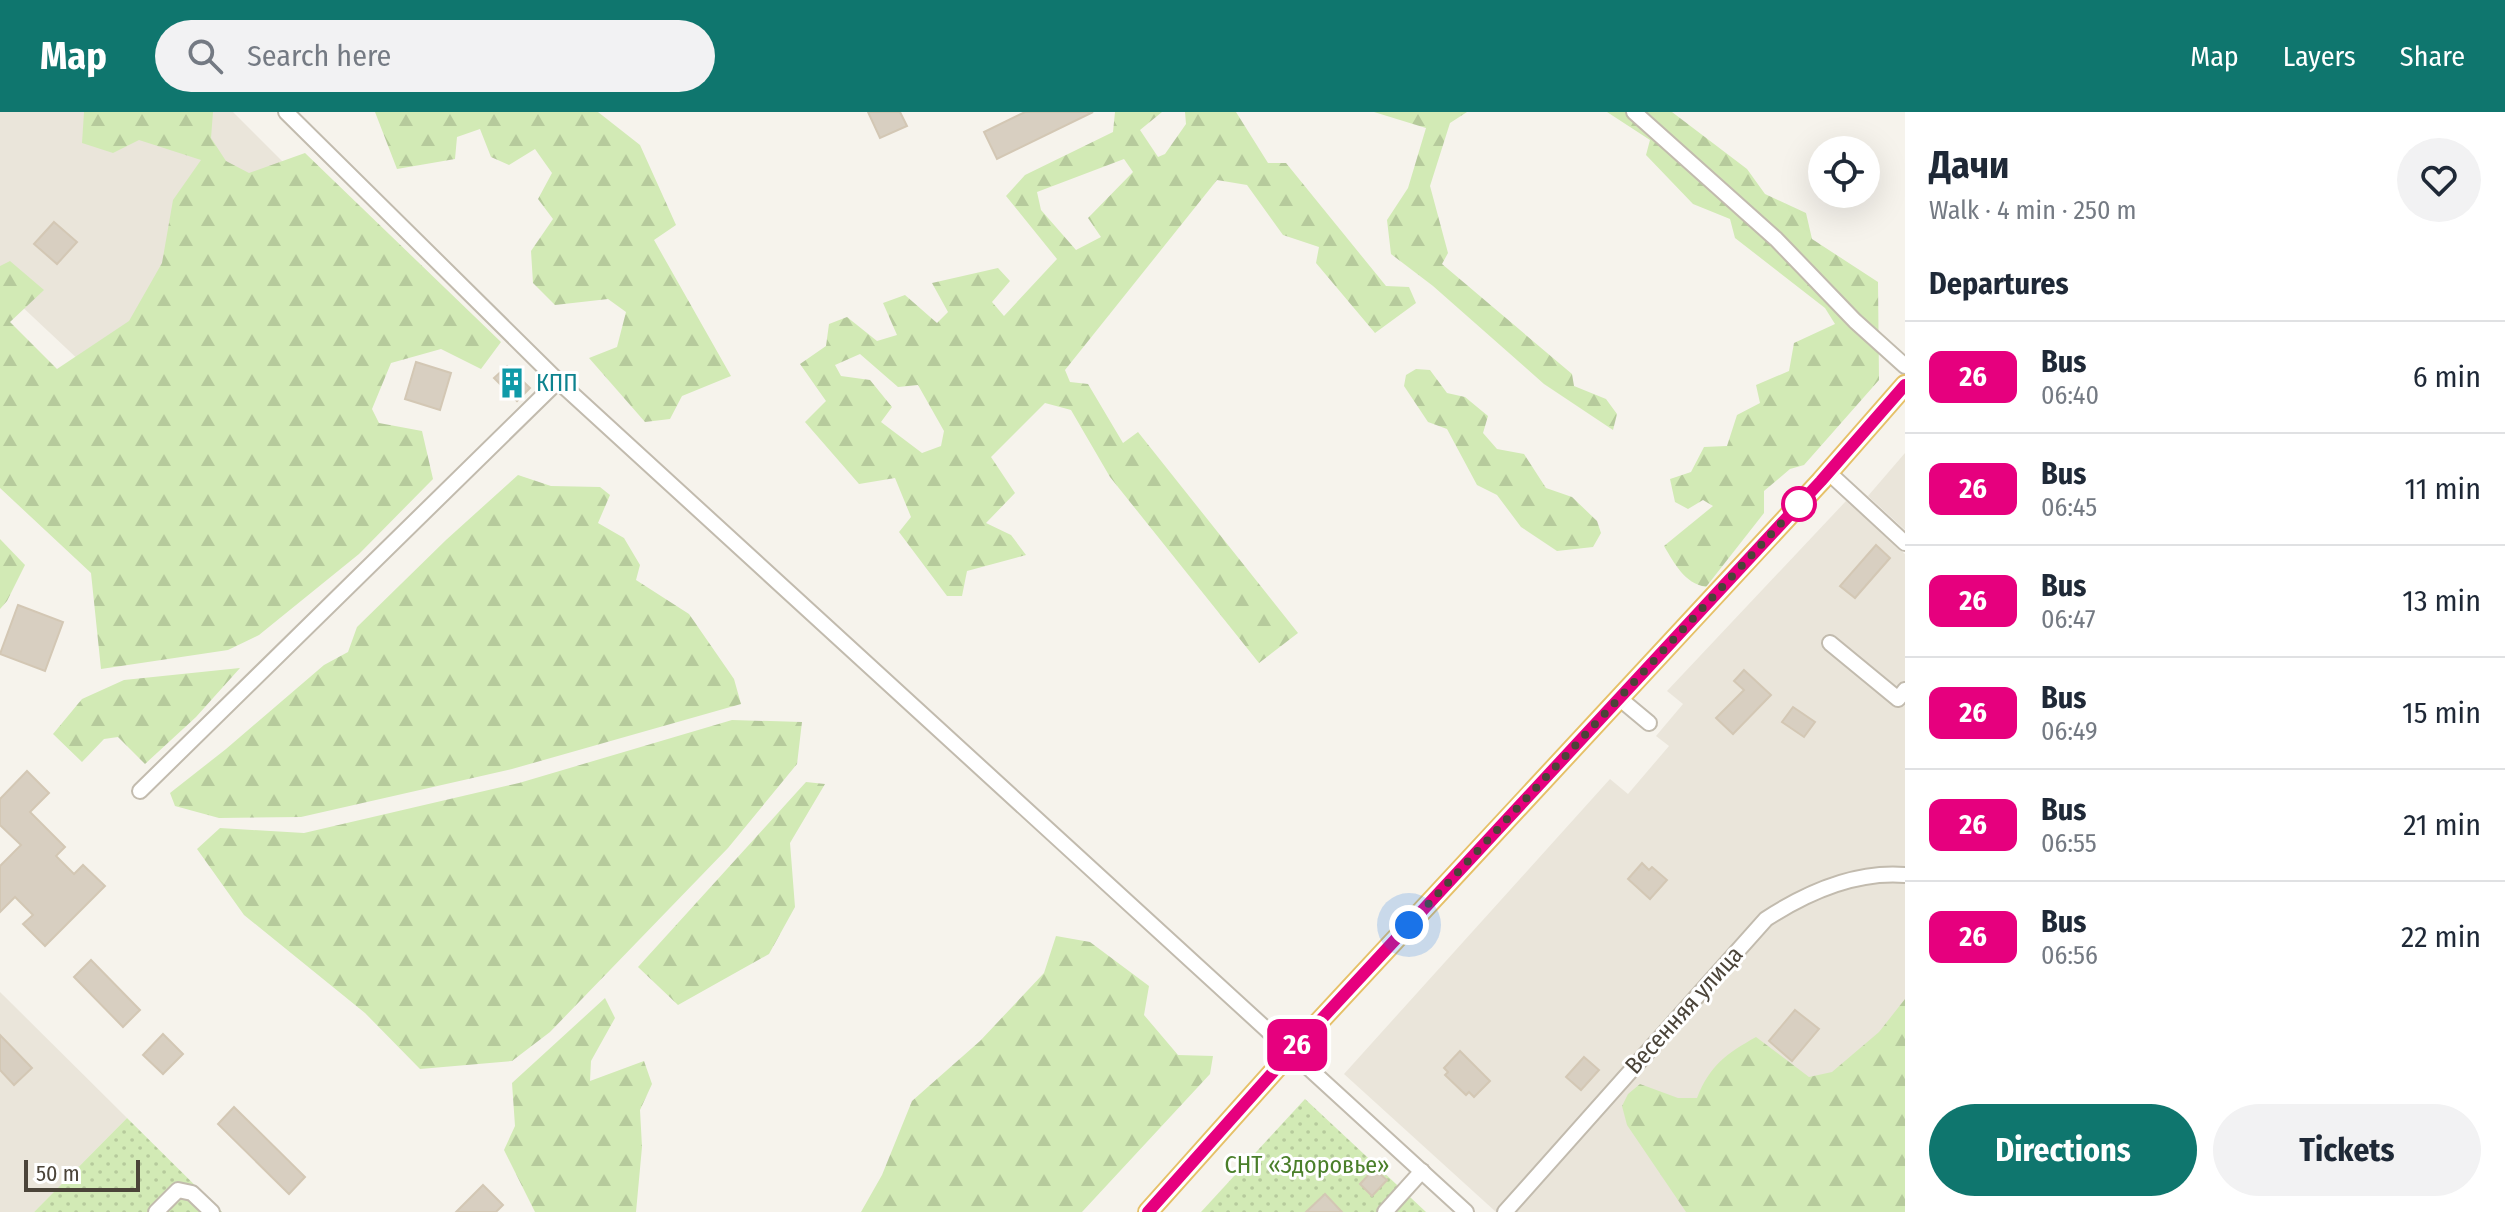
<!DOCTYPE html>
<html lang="en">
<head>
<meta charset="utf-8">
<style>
	:root { --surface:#fff; --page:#f2f2f3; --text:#1f2937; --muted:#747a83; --line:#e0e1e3; --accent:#0f766e }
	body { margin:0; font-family:"Fira Sans Condensed",sans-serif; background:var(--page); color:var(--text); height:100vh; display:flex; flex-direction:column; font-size:30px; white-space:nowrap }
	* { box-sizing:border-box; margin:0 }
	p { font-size:26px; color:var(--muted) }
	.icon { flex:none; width:44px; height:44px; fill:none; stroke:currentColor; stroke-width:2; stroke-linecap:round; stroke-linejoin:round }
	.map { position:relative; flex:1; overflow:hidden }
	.details { display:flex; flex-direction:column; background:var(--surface); width:600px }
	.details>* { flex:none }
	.badge { padding:0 16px; border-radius:12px; font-size:28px; line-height:52px }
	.tools { position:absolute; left:1808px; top:24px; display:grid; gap:16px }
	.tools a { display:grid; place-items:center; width:72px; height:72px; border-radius:50%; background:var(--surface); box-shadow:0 8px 32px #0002; font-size:40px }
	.scale { position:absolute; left:24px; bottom:20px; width:116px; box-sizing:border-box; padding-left:8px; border:4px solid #4b4439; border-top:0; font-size:22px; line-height:28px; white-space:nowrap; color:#4b4439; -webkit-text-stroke:6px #fff; paint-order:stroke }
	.you { position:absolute; width:40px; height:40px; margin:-20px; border:6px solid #fff; border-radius:50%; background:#1a73e8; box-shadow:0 0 0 12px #1a73e833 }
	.map>.badge { position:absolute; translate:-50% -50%; box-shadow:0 0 0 4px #fff }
	h2 { padding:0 24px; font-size:30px; line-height:72px }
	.round { display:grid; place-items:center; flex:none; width:84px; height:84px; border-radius:42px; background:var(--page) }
	.summary { display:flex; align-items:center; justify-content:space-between; height:136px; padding:0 24px }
	h1 { font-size:38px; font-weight:700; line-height:60px }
	.button { display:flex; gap:16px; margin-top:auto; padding:16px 24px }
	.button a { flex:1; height:92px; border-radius:48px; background:var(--accent); color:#fff; font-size:32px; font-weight:700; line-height:92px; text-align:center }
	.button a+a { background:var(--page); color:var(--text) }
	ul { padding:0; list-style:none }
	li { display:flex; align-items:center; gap:24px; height:112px; padding:0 24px; border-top:2px solid var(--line) }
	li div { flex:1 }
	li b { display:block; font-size:30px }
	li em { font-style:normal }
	li .badge { min-width:88px; font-weight:700; text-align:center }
	header { display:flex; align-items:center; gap:48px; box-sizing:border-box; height:112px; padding:0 40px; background:var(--accent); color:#fff }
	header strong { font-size:38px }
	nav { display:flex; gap:44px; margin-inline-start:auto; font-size:28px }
	.search { width:560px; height:72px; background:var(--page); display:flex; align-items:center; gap:20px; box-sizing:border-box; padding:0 28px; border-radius:44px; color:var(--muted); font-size:30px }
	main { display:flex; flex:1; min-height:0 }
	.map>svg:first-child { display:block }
	.residential { fill:#eae5da }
	.forest { fill:url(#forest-firs); fill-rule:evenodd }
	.garden { fill:url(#garden-dots) }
	.building { fill:#d8cfc1; stroke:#d3c7b4; stroke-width:2 }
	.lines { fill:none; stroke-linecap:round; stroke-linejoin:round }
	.minor-casing { stroke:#c2bbae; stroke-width:18 }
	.major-casing { stroke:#e6c16a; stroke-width:22 }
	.minor { stroke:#fff; stroke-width:14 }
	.major { stroke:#ffe39c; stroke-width:18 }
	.line-casing { stroke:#fff; stroke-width:18 }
	.line { stroke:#e6007e; stroke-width:12 }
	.walk { stroke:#4b4439; stroke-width:8; stroke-dasharray:0 14.4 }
	.stop-dot { fill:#fff; stroke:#e6007e; stroke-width:4 }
	.labels { text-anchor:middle; stroke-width:6; stroke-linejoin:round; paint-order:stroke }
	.culture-label { font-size:24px; fill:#0d838f; stroke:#fff; text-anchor:start }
	.street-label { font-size:24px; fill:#4b4439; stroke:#fff }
	.park-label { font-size:24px; fill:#4a7f2a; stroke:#fff }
</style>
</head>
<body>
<header>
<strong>Map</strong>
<div class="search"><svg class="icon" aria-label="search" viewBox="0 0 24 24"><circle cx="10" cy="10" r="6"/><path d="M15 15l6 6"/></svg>Search here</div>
<nav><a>Map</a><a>Layers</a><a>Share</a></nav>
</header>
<main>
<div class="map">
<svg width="1905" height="1100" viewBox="0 0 1905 1100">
	<defs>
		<pattern id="forest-firs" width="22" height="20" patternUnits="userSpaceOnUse" patternTransform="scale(2)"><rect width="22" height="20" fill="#d2eab5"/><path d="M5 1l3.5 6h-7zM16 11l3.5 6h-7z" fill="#b6ca9c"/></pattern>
		<pattern id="garden-dots" width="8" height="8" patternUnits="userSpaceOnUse" patternTransform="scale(2)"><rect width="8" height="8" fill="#d2eab5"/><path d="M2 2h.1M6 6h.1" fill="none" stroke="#b6ca9c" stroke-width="1.8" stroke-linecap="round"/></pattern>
	</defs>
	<rect width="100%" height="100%" fill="#f6f3ec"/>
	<!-- residential -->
	<g class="residential">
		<path d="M0,0H233L309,76L99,267L0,174Z"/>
		<path d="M1905,341V418L1868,384Z"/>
		<path d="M1846,389L1905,442V895L1698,1100H1496L1344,962L1610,667L1628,682L1669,634L1656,624L1683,592L1667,579Z"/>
		<path d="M0,880L127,1006L34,1100H0Z"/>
	</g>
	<!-- forest -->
	<g class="forest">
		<path d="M84,0H213L211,26L226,49L249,61L305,41L501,230L481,257L441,237L391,251L372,297L379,311L422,319L433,367L359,442L259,523L228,538L101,557L91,461L0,376V154L10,149L44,178L10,210L57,257L129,209L162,151L173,88L201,48L139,28L113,41L82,31Z"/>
		<path d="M375,0H598L640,33L676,113L654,128L731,264L682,284L670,307L645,310L589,246L617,235L626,200L608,187L555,193L533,171L531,139L553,107L538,87L552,61L535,37L509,53L491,45L480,17L457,25L455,47L397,57Z"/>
		<path d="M1115,0H1162L1140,18L1158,45L1165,42L1186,12L1185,0H1236L1268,51H1286L1386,174L1409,175L1416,191L1375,221L1316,151L1319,135L1283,123L1247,73L1217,68L1065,258L1070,270L1088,272L1123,331L1138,320L1298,521L1259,551L1110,365L1071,298L1045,291L991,345L1015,381L986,411L1011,423L1026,443L967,459L962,484H947L899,420L911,405L895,366L859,372L805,310L826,289L800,252L826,234L829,212L847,205L877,229L897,223L883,191L905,183L937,211L948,200L932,171L998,156L1010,169L992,190L1004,204L1057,147L1006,84L1025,63L1113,20ZM1124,47L1133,60L1088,106L1101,125L1076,138L1041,98L1037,80ZM860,242L898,275L918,273L944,319L941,334L922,341L881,310L892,295L870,268L841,264L835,253Z"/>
		<path d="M1374,0H1467L1450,11L1430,74L1448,141L1442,152L1572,262L1574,274L1606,287L1617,302L1613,318L1544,272L1433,174L1391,142L1387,108L1408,76L1426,16Z"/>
		<path d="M1607,0H1672L1747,57L1765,82L1806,101L1812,127L1878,170L1879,268L1804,353L1790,357L1764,379V401L1706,475C1684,471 1675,452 1664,434L1713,394L1703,388L1688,397L1675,390L1670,367L1691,360L1704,335L1727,334L1737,303L1760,291L1756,273L1789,259L1794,231L1835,212L1825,196L1735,126L1730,107L1693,92L1646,43L1650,28Z"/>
		<path d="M1416,257L1430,258L1447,281L1465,285L1488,304L1483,321L1497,337L1524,342L1546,376L1572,385L1597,409L1601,421L1593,435L1557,439L1521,415L1497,383L1477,373L1447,317L1428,310L1404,274L1406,263Z"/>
		<path d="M518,363L551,374L600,375L610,383L598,411L624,426L640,453L636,468L689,502L734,567L741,592L512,657L301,705L219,706L175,694L170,681L226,637L324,553L348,540L357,515L446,428Z"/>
		<path d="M0,427L25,453L7,489L0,497Z"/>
		<path d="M240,556L196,605L145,652L118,625L104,627L82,650L53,622L82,587L124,568Z"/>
		<path d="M732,608L802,610L797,652L728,736L550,920L512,949L420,957L365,901L244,803L197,737L220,716L304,721L519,671Z"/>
		<path d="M806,670L825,672L790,731L795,795L769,842L678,893L638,855Z"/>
		<path d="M1056,824L1090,830L1149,874L1144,903L1178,943L1213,944L1210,962L1082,1100H861L882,1063L912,989L980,929L1044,861Z"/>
		<path d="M605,886L615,906L591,949L590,969L644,949L652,972L640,998L642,1035L636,1100H535L504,1038L515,1014L512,971Z"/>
		<path d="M1905,887V1100H1686L1627,1013L1622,994L1628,982L1640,972L1678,986H1697C1710,953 1726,942 1756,925L1809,965L1832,960L1879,920Z"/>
	</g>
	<!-- garden -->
	<g class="garden">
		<path d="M1305,987L1426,1100H1201Z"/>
		<path d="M127,1006L222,1100H34Z"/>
	</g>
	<!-- building -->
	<g class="building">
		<path d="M868,0H900L907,14L880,26Z"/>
		<path d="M1025,0H1093L997,47L984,20Z"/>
		<path d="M54,110L77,130L57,152L34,132Z"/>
		<path d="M416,250L451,261L440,298L405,287Z"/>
		<path d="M507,254L530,276L517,289L494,266Z"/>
		<path d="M1876,433L1890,446L1855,486L1840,474Z"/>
		<path d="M18,493L63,510L45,559L0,542Z"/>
		<path d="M1744,558L1771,583L1733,622L1716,606L1744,578L1734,569Z"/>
		<path d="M1793,595L1815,610L1804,625L1782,610Z"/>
		<path d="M27,659L49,681L30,700L65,735L56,744L74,762L83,753L105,774L45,834L23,812L33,803L15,785L0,800V754L21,733L0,713V687Z"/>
		<path d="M1642,751L1649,758L1652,755L1667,768L1650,787L1628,767Z"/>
		<path d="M91,848L140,898L123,915L74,865Z"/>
		<path d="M1795,898L1819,917L1792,949L1769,929Z"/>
		<path d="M163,922L183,942L163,962L143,943Z"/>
		<path d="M0,923L32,956L14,973L0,958Z"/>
		<path d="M1460,939L1490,969L1474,985L1469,980L1466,983L1445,963L1448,960L1444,956Z"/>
		<path d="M1584,945L1599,958L1581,978L1566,965Z"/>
		<path d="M234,995L305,1065L289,1082L218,1012Z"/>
		<path d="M1374,1057L1387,1068L1372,1084L1360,1072Z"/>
		<path d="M483,1073L503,1093L496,1100H456Z"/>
		<path d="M1325,1082L1342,1100H1306Z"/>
	</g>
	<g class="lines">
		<!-- minor casing -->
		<g class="minor-casing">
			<g id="minor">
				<path d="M286,0L558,269L1466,1100"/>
				<path d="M1634,0L1776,127L1855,209L1905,254"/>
				<path d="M1828,360L1905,431"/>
				<path d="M1830,531L1898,587L1905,578"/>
				<path d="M1619,586L1649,611"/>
				<path d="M140,679L558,269"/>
				<path d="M156,1100L178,1078L192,1081L212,1100"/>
				<path d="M1385,1100L1422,1059"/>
				<path d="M1505,1100L1766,807C1806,781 1856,759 1905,763"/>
			</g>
		</g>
		<!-- major casing -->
		<g class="major-casing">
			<path id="major" d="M1148,1100L1291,940L1821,369L1905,273"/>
		</g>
		<!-- minor -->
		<use href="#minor" class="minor"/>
		<!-- major -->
		<use href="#major" class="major"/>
	</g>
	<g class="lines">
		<!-- line casing -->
		<g class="line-casing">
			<path id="line" d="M1148,1100L1291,940L1821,369L1905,273"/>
		</g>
		<!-- line -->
		<use href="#line" class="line"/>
		<!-- walk -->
		<path class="walk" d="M1409,813L1799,392"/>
	</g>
	<!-- icons -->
	<defs>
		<g id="building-bare" transform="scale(2.4)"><path d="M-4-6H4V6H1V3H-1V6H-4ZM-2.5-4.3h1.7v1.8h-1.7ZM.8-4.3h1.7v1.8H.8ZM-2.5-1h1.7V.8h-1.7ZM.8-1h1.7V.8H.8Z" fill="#0f9aa8" stroke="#fff" stroke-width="2.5" paint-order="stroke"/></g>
	</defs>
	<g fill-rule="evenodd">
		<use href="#building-bare" x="512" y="271"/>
	</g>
	<!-- markers -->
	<circle class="stop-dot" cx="1799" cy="392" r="16"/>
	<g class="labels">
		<!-- culture labels -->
		<g class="culture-label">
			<text x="536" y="279">КПП</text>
		</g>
		<!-- street labels -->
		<g class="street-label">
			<text transform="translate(1684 898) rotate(-48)" y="8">Весенняя улица</text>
		</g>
		<!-- park labels -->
		<g class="park-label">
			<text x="1307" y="1061">СНТ «Здоровье»</text>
		</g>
	</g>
</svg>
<div class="tools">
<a><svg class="icon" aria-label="locate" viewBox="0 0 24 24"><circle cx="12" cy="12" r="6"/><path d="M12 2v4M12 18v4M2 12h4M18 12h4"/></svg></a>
</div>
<div class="scale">50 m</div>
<div class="you" style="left:1409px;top:813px"></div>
<b class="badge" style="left:1297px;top:933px;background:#e6007e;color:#fff">26</b>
</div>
<section class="details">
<div class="summary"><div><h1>Дачи</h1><p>Walk · 4 min · 250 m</p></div><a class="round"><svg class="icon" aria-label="heart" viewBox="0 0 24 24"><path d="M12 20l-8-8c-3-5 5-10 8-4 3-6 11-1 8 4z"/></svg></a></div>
<h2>Departures</h2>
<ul>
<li><span class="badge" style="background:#e6007e;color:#fff">26</span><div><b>Bus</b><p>06:40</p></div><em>6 min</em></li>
<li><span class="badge" style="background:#e6007e;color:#fff">26</span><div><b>Bus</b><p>06:45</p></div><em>11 min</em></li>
<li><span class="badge" style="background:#e6007e;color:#fff">26</span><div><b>Bus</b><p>06:47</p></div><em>13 min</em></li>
<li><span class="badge" style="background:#e6007e;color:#fff">26</span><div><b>Bus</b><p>06:49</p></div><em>15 min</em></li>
<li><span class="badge" style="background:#e6007e;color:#fff">26</span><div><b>Bus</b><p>06:55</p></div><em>21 min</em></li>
<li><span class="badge" style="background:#e6007e;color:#fff">26</span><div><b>Bus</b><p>06:56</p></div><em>22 min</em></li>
</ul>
<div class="button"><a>Directions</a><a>Tickets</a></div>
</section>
</main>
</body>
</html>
